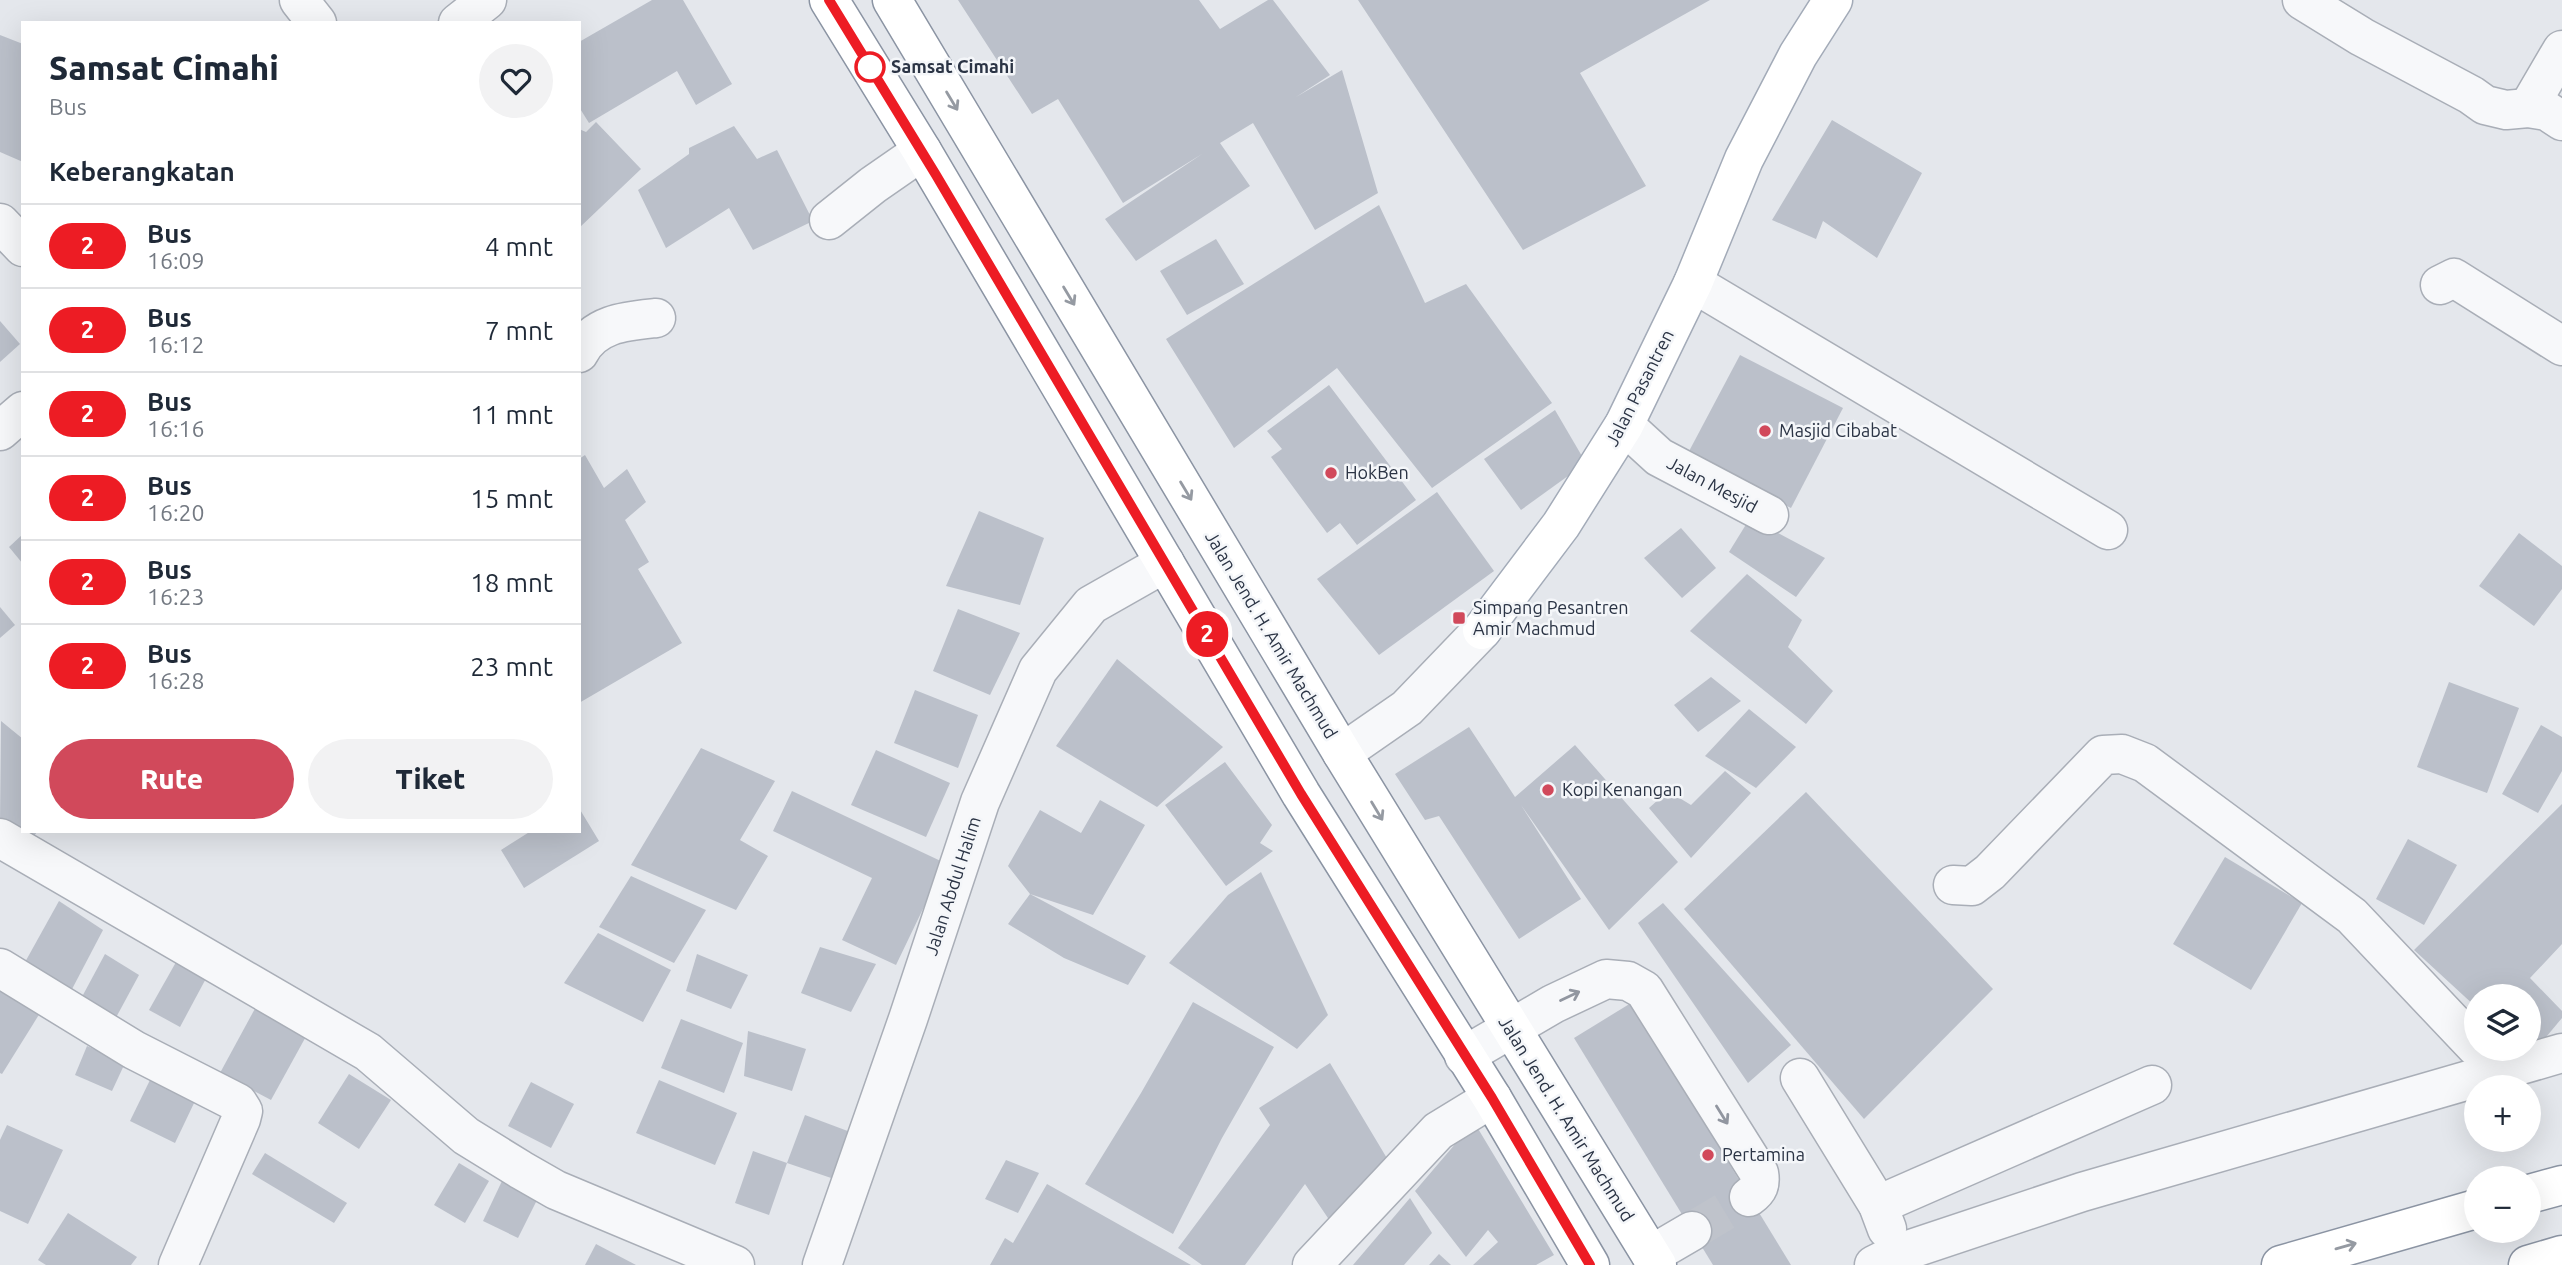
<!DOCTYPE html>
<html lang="id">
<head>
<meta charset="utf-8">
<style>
	:root { --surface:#fff; --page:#f2f2f3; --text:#1f2937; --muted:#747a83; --line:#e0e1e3; --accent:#d1495b }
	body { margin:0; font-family:Ubuntu,sans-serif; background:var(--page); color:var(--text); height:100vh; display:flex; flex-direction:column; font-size:26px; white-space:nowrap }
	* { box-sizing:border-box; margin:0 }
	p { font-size:23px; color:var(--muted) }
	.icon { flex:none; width:38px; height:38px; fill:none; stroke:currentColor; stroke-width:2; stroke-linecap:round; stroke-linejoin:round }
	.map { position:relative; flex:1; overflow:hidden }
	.panel { position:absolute; left:21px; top:21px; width:560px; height:812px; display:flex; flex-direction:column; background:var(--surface); border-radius:0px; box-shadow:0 7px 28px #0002 }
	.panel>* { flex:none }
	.badge { padding:0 14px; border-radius:23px; font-size:24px; line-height:46px }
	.fabs { position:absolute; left:2464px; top:984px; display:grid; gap:14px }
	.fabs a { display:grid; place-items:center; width:77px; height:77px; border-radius:50%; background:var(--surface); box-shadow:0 7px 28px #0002; font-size:35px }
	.map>.badge { position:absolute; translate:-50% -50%; box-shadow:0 0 0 4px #fff }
	h2 { padding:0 28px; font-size:26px; line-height:63px }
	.round { display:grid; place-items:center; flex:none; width:74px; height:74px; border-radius:37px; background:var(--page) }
	.summary { display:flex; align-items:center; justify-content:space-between; height:119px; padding:0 28px }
	h1 { font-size:33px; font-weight:800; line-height:52px }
	.action { display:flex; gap:14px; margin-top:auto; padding:14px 28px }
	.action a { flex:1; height:80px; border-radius:42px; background:var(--accent); color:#fff; font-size:28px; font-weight:800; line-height:80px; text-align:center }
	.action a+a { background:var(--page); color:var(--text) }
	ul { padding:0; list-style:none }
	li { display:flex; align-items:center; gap:21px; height:84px; padding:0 28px; border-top:2px solid var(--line) }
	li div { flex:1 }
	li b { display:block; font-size:26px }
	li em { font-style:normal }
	li .badge { min-width:77px; font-weight:700; text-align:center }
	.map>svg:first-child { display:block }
	.building { fill:#bbc0ca }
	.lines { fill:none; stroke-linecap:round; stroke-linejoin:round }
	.minor-tunnel { stroke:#bfc3cb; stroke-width:38; stroke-dasharray:38 19; stroke-linecap:butt }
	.minor-casing { stroke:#a9aeb7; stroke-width:41 }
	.major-casing { stroke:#a3abb8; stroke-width:41 }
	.highway-casing { stroke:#8b94a3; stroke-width:41 }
	.minor { stroke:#f7f8fa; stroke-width:38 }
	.major { stroke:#fff; stroke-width:38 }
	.highway { stroke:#fff; stroke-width:38 }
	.oneway { stroke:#959aa2 }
	.oneway2 { stroke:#9196a0 }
	.line-casing { stroke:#fff; stroke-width:16 }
	.line { stroke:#ed1c24; stroke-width:10 }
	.stop-dot { fill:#fff; stroke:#ed1c24; stroke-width:3.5 }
	.poi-dot { fill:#d1495b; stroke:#f4f6f9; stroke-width:2.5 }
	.labels { text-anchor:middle; stroke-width:5; stroke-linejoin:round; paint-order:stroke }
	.stop-label { font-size:18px; font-weight:bold; fill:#2b3445; stroke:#f4f6f9; text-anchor:start }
	.street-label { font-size:18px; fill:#2b3445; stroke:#f4f6f9 }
	.poi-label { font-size:18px; fill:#2b3445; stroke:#f4f6f9; text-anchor:start }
</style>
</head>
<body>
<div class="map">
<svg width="2562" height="1265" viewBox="0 0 2562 1265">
	<rect width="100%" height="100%" fill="#e4e7ec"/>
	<!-- building -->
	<g class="building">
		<path d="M652,0H683L732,84L696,105L677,71L589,123L579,107V42Z"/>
		<path d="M958,0H1199L1220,29L1268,0H1273L1330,75L1296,97L1342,70L1378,193L1315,230L1253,123L1220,143L1250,186L1136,261L1105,219L1202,154L1123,203L1058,99L1032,114Z"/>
		<path d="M1358,0H1710L1580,73L1646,186L1523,250Z"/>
		<path d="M0,35L23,44V162L0,152Z"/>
		<path d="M1832,120L1922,173L1877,258L1823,221L1816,239L1772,220Z"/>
		<path d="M596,122L641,169L579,228V129L586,132Z"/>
		<path d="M734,126L757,159L777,150L813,221L753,250L729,208L666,248L638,190L689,154V148Z"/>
		<path d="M1379,205L1425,303L1466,284L1552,403L1432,488L1337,368L1234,448L1166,339Z"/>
		<path d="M1216,239L1244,284L1187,315L1160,271Z"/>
		<path d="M0,321L20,344L0,362Z"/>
		<path d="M1740,355L1843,408L1791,508L1687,455Z"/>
		<path d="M1329,385L1416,500L1357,545L1340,523L1327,533L1271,457L1282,449L1267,431Z"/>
		<path d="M1555,410L1586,463L1521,510L1484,459Z"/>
		<path d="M585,455L604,488L627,469L646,502L625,520L649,562L638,569L682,643L579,703V459Z"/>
		<path d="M1437,492L1494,571L1379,655L1317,579Z"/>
		<path d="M979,511L1044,538L1020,605L946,586Z"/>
		<path d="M1750,518L1825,558L1796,597L1729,552Z"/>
		<path d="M1681,528L1716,568L1682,598L1644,558Z"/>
		<path d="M2519,533L2562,566V589L2534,626L2479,586Z"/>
		<path d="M23,534V564L9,547Z"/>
		<path d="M1747,574L1802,620L1788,647L1833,691L1806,724L1690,631Z"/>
		<path d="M0,607L15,625L0,638Z"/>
		<path d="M958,609L1020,633L990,695L933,671Z"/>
		<path d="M1117,659L1223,747L1157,807L1056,746Z"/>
		<path d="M1711,677L1741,701L1698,732L1674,705Z"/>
		<path d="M2449,682L2519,708L2487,793L2417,767Z"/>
		<path d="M915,690L978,715L958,768L894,743Z"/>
		<path d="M1749,709L1796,747L1756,788L1705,756Z"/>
		<path d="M1,721L23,739V831H38L27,844L0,821Z"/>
		<path d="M2541,725L2562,737V771L2538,813L2502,794Z"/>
		<path d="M1469,727L1515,797L1575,745L1678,862L1609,930L1521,805L1581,899L1519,939L1439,816L1425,820L1395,774Z"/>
		<path d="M701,748L775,781L740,840L768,856L736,910L631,865Z"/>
		<path d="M876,750L950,783L926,837L851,805Z"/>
		<path d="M1225,762L1272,825L1260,843L1273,851L1226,886L1165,805Z"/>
		<path d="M1725,771L1751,793L1691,858L1649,808L1668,791L1691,805Z"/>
		<path d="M792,791L945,863L896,965L842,940L872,878L773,831Z"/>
		<path d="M1806,792L1993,989L1864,1119L1684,909Z"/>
		<path d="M1100,800L1145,825L1093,915L1030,894L1146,956L1128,985L1064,958L1008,924L1030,894L1008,866L1040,810L1081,833Z"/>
		<path d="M2562,804V944L2530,978L2562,1011V1018L2530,1056L2529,996H2476V1007L2414,950Z"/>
		<path d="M579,808L599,841L524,888L501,850L531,831H579Z"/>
		<path d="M2408,839L2457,865L2424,925L2376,899Z"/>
		<path d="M2225,857L2302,903L2251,990L2173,944Z"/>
		<path d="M1261,872L1328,1015L1297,1049L1169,963L1228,895Z"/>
		<path d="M631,876L706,910L674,963L599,927Z"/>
		<path d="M59,901L103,930L71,991L24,964Z"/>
		<path d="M1663,903L1791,1045L1748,1083L1638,923Z"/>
		<path d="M598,933L671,970L643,1022L564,983Z"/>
		<path d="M820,947L876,964L851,1012L801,993Z"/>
		<path d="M105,954L139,975L112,1025L76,1008Z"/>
		<path d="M697,954L748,975L731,1009L686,991Z"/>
		<path d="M180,955L210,971L180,1027L149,1010Z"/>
		<path d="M0,977L45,1005L2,1074L0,1073Z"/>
		<path d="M1193,1002L1274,1047L1222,1138L1173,1234L1085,1184L1141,1093Z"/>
		<path d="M258,1003L309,1031L271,1100L220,1073Z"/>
		<path d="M1631,1003L1791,1265H1713L1574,1038Z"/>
		<path d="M681,1019L743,1043L724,1093L661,1068Z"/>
		<path d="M748,1031L806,1049L792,1091L744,1076Z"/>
		<path d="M87,1046L125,1063L112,1091L75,1075Z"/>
		<path d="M1330,1063L1394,1170L1332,1224L1305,1184L1245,1265H1202L1178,1248L1270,1125L1259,1108Z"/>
		<path d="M349,1074L391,1100L359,1149L318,1123Z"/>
		<path d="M150,1080L195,1101L175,1143L130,1121Z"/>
		<path d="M659,1080L737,1113L715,1165L636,1133Z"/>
		<path d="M531,1082L574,1104L551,1148L508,1126Z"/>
		<path d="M805,1115L853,1133L837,1180L787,1163Z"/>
		<path d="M1474,1122L1554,1255L1536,1265H1473L1498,1242L1488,1230L1466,1257L1415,1191Z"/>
		<path d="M7,1125L63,1150L28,1224L0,1211V1140Z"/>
		<path d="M753,1151L787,1163L769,1215L735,1203Z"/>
		<path d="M265,1153L347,1203L334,1223L252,1174Z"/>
		<path d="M1006,1160L1039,1173L1018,1213L985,1199Z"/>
		<path d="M459,1163L489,1181L465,1223L434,1205Z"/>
		<path d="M502,1181L538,1198L518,1238L483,1221Z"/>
		<path d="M1047,1184L1191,1265H990L1005,1238L1013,1243Z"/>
		<path d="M1410,1198L1432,1233L1404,1265H1353Z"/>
		<path d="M68,1213L137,1257L131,1265H46L38,1260Z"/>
		<path d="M596,1244L636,1265H585Z"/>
		<path d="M1439,1254L1451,1265H1429Z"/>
	</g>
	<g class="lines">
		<!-- minor-tunnel -->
		<path class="minor-tunnel" d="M1692,1231L1749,1197"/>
		<!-- minor casing -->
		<g class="minor-casing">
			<g id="minor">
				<path d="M299,0L317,23"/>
				<path d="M2302,0L2362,37L2471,95L2485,105L2506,110L2528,108L2547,111L2562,121"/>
				<path d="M458,23L487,0"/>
				<path d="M2528,108L2562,50"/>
				<path d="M829,220L873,185L922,151"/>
				<path d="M0,223L23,247"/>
				<path d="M1693,283L2108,530"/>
				<path d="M2440,285L2454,278L2562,346"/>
				<path d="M579,353C594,323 627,321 656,318"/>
				<path d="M1624,425L1659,457L1769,515"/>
				<path d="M0,431L23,411"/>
				<path d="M1342,753L1407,708L1482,630"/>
				<path d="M0,838L368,1052L466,1136L521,1170L556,1190L735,1265"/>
				<path d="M1953,885L1972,886L1990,872L2103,755L2122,754L2145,763L2352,916L2476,1047"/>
				<path d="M0,968L134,1050L238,1103L243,1111L241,1119L178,1265"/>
				<path d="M1464,1056L1553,1004L1606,979L1628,981L1644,990L1759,1173C1761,1184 1759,1190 1749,1197"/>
				<path d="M1800,1078L1878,1205L1887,1229"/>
				<path d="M1878,1205L2152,1085"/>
				<path d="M1651,1255L1692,1231"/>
				<path d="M822,1265L908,1019L980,802L1038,670L1091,605L1165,563"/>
				<path d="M1312,1265L1438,1131L1492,1098"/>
				<path d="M1874,1265L1896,1254L2082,1192L2562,1053"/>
			</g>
		</g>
		<!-- major casing -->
		<g class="major-casing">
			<path id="major" d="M1482,630L1561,525L1624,425L1693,283L1744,159L1798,55L1833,0"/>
		</g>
		<!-- highway casing -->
		<g class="highway-casing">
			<g id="highway">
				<path d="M829,0L922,151L1301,794L1492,1098L1590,1265"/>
				<path d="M892,0L1342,753L1657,1265"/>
				<path d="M2529,1194L2562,1185"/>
				<path d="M2281,1265L2476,1209"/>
				<path d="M2528,1265L2562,1255"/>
			</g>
		</g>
		<!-- minor -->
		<use href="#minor" class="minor"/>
		<!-- major -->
		<use href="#major" class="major"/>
		<!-- highway -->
		<use href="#highway" class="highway"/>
	</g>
	<!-- one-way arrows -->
	<defs><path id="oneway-shaft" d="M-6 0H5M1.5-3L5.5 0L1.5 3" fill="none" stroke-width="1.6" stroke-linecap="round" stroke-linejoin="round" transform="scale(1.75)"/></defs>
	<g class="oneway">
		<use href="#oneway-shaft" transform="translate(952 101) rotate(59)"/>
		<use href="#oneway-shaft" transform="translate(1069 296) rotate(59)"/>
		<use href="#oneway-shaft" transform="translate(1186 491) rotate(59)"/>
		<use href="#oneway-shaft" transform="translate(1377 811) rotate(59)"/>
		<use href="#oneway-shaft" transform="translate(2346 1246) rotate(-16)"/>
	</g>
	<g class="oneway2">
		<use href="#oneway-shaft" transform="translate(1570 996) rotate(-25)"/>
		<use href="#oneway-shaft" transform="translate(1722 1115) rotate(58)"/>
	</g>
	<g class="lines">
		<!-- line casing -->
		<g class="line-casing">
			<path id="line" d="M829,0L936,175L1301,794L1492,1098L1590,1265"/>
		</g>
		<!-- line -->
		<use href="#line" class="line"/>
	</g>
	<!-- markers -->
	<circle class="stop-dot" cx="870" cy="67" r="14"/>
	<g class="poi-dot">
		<circle cx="1765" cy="431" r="7"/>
		<circle cx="1331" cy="473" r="7"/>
		<rect x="1452" y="611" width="14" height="14" rx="3.5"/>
		<circle cx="1548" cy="790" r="7"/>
		<circle cx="1708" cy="1155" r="7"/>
	</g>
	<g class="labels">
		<!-- stop labels -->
		<g class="stop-label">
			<text x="891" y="73">Samsat Cimahi</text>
		</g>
		<!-- street labels -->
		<g class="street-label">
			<text transform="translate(1640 388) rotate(-63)" y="6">Jalan Pasantren</text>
			<text transform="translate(1712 485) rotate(28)" y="6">Jalan Mesjid</text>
			<text transform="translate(1271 635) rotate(59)" y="6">Jalan Jend. H. Amir Machmud</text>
			<text transform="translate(953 886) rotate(-72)" y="6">Jalan Abdul Halim</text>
			<text transform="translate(1566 1119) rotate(58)" y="6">Jalan Jend. H. Amir Machmud</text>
		</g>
		<!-- poi labels -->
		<g class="poi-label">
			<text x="1779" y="437">Masjid Cibabat</text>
			<text x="1345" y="479">HokBen</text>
			<text x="1473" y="614">Simpang Pesantren<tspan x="1473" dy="21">Amir Machmud</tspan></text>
			<text x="1562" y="796">Kopi Kenangan</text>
			<text x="1722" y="1161">Pertamina</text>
		</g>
	</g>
</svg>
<div class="fabs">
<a><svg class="icon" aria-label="layers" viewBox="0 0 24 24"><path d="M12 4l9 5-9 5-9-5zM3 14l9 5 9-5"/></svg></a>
<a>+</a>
<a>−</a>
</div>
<b class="badge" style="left:1207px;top:634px;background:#ed1c24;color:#fff">2</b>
<section class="panel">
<div class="summary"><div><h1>Samsat Cimahi</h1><p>Bus</p></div><a class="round"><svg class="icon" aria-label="heart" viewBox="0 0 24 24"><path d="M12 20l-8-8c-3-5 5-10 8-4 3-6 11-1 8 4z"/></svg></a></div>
<h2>Keberangkatan</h2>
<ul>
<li><span class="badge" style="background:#ed1c24;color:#fff">2</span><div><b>Bus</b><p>16:09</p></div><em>4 mnt</em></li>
<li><span class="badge" style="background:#ed1c24;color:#fff">2</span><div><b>Bus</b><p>16:12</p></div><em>7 mnt</em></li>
<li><span class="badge" style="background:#ed1c24;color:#fff">2</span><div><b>Bus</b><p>16:16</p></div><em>11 mnt</em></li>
<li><span class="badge" style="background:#ed1c24;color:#fff">2</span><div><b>Bus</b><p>16:20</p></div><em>15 mnt</em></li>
<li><span class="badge" style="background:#ed1c24;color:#fff">2</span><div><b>Bus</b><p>16:23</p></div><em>18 mnt</em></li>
<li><span class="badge" style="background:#ed1c24;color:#fff">2</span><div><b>Bus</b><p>16:28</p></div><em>23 mnt</em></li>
</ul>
<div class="action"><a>Rute</a><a>Tiket</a></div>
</section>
</div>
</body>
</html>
